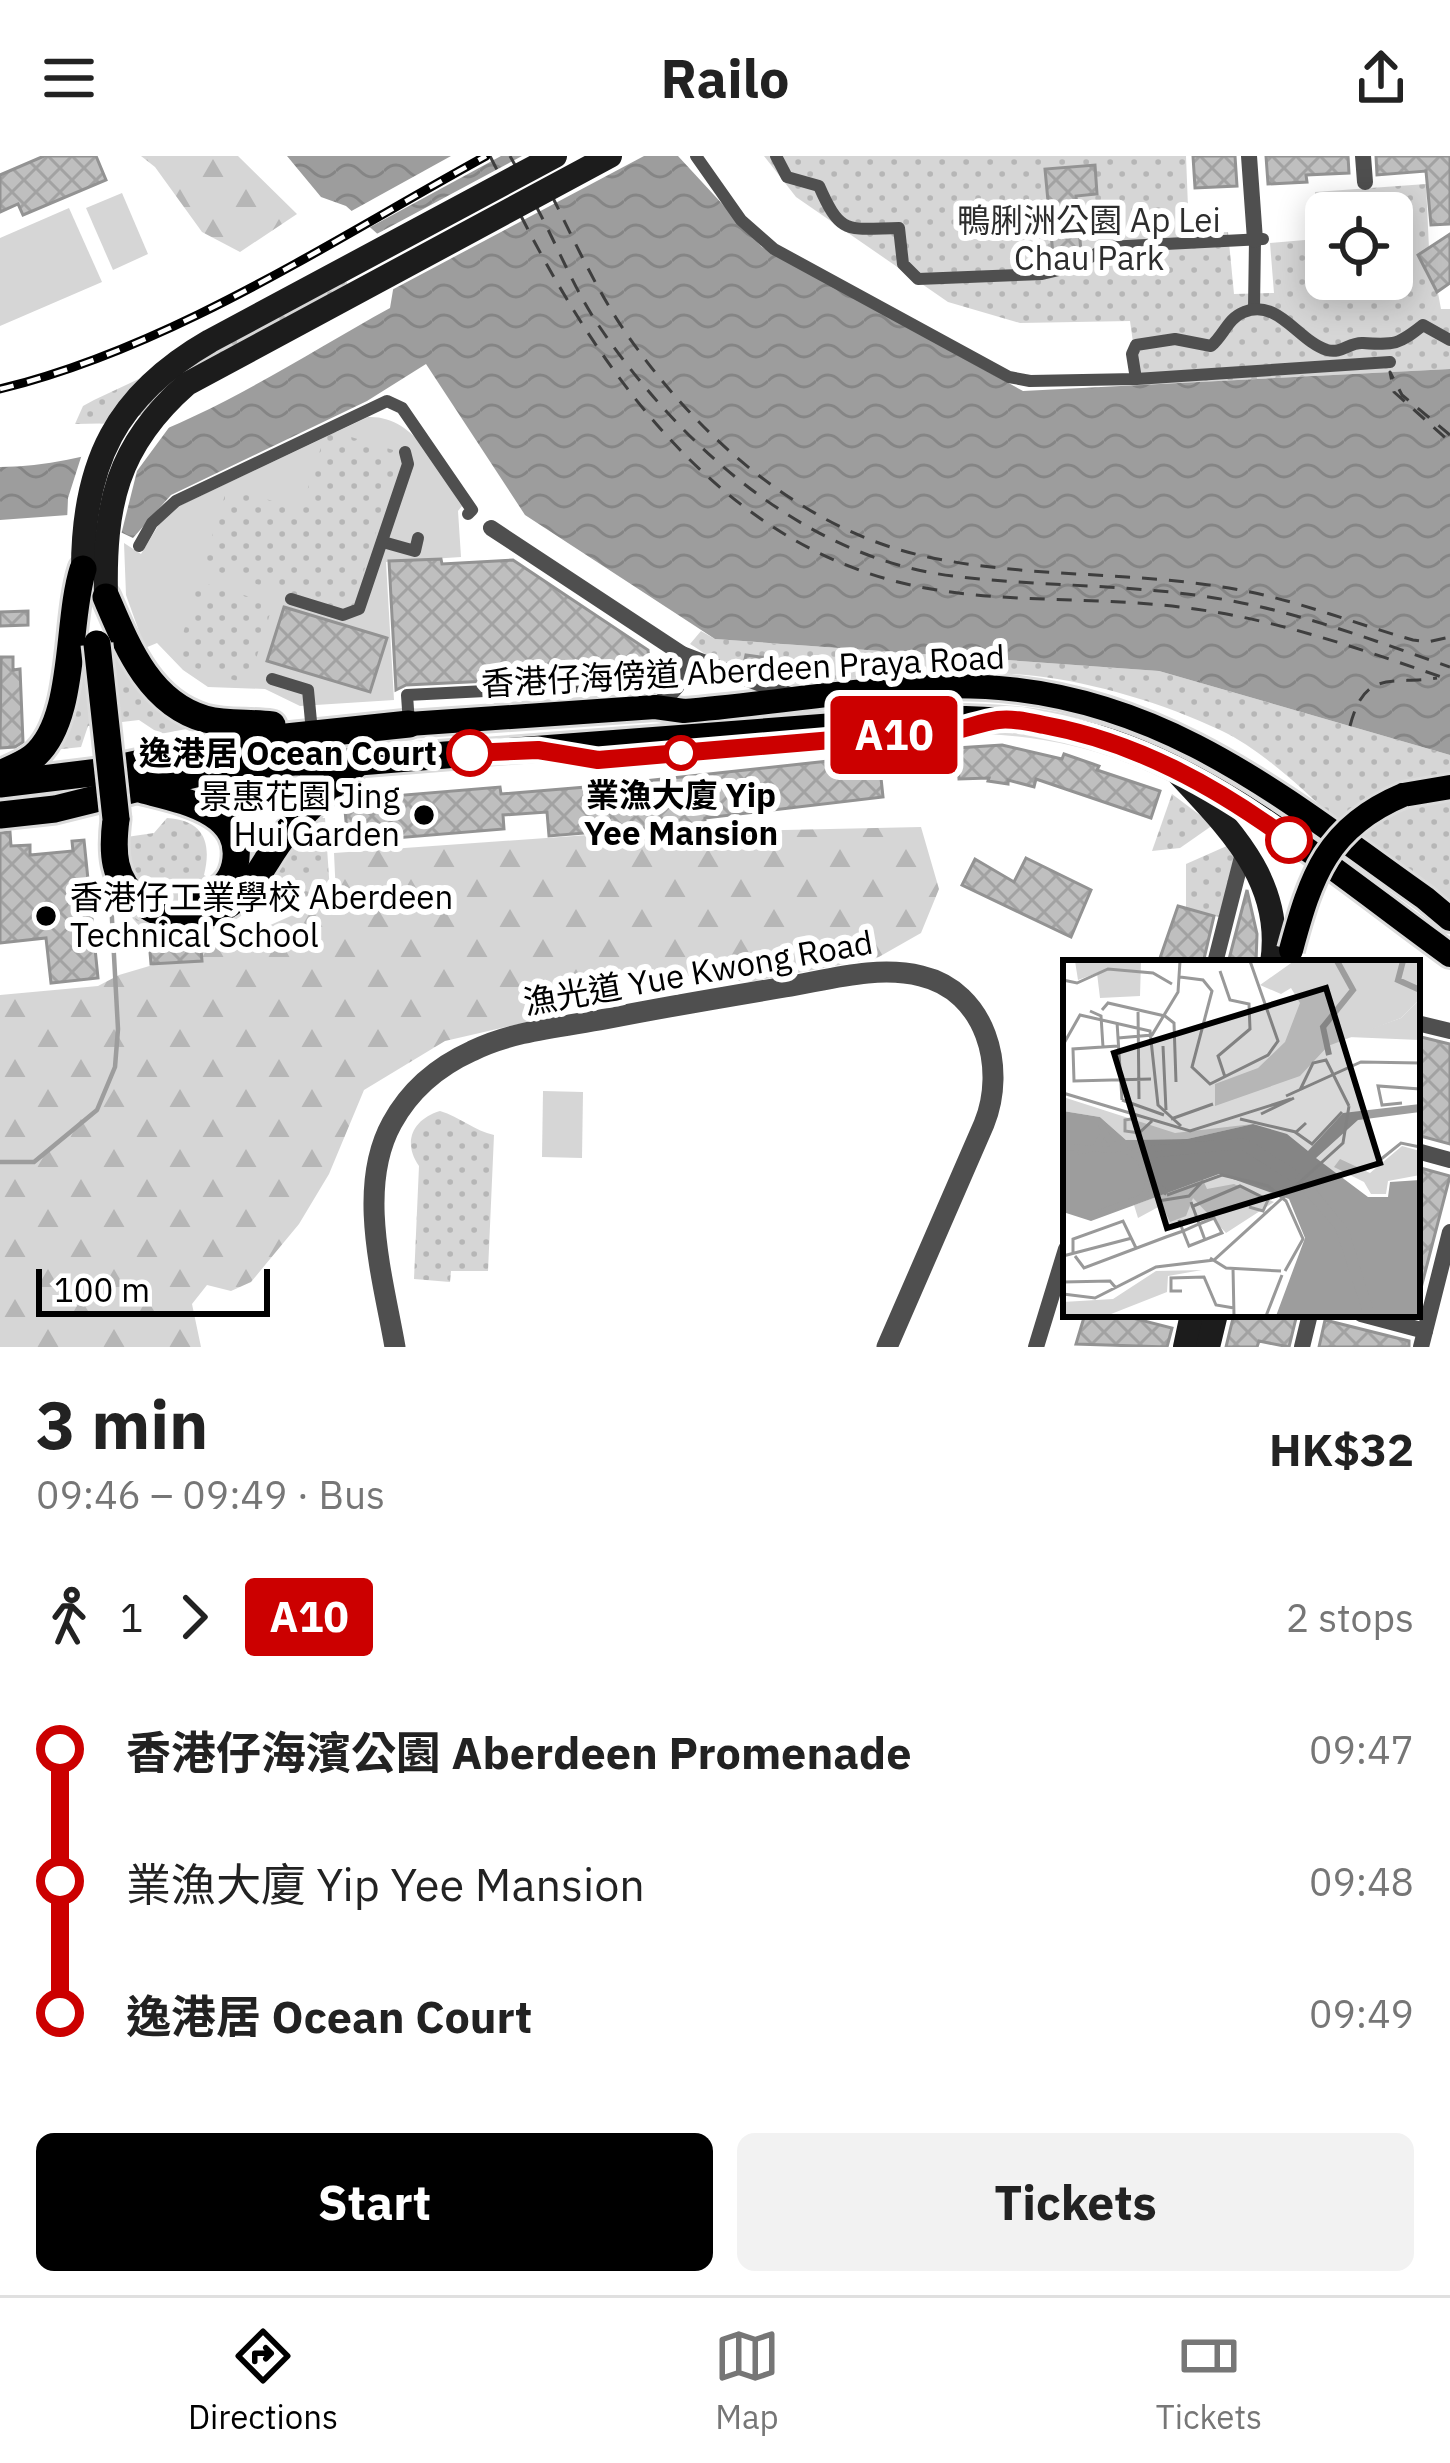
<!DOCTYPE html>
<html lang="en">
<head>
<meta charset="utf-8">
<style>
	:root { --surface:#fff; --page:#f2f2f2; --text:#222; --muted:#767676; --line:#e0e0e0; --accent:#000 }
	body { margin:0; font-family:"IBM Plex Sans","Noto Sans TC",sans-serif; background:var(--page); color:var(--text); height:100vh; display:flex; flex-direction:column; font-size:45px; white-space:nowrap }
	* { box-sizing:border-box; margin:0 }
	p { font-size:39px; color:var(--muted) }
	.icon { flex:none; width:66px; height:66px; fill:none; stroke:currentColor; stroke-width:2; stroke-linecap:round; stroke-linejoin:round }
	.map { position:relative; height:1191px; overflow:hidden }
	.drawer { display:flex; flex-direction:column; background:var(--surface); flex:1 }
	.drawer>* { flex:none }
	.badge { padding:0 24px; border-radius:9px; font-size:42px; line-height:78px }
	.buttons { position:absolute; left:1305px; top:36px; display:grid; gap:24px }
	.buttons a { display:grid; place-items:center; width:108px; height:108px; border-radius:18px; background:var(--surface); box-shadow:0 6px 30px #0003; font-size:60px }
	.scale { position:absolute; left:36px; bottom:30px; width:234px; box-sizing:border-box; padding-left:12px; border:6px solid #000; border-top:0; font-size:33px; line-height:42px; white-space:nowrap; color:#000; -webkit-text-stroke:9px #fff; paint-order:stroke }
	.map>.badge { position:absolute; translate:-50% -50%; box-shadow:0 0 0 6px #fff }
	.legs { display:flex; align-items:center; gap:18px; height:132px; padding:0 36px; font-size:39px }
	.legs p { margin-inline-start:auto }
	.head { display:flex; align-items:center; justify-content:space-between; height:204px; padding:0 36px }
	h1 { font-size:66px; font-weight:800; line-height:90px }
	.cta { display:flex; gap:24px; margin-top:auto; padding:24px 36px }
	.cta a { flex:1; height:138px; border-radius:18px; background:var(--accent); color:#fff; font-size:48px; font-weight:800; line-height:138px; text-align:center }
	.cta a+a { background:var(--page); color:var(--text) }
	ul { padding:0 36px; list-style:none }
	li { display:flex; align-items:center; gap:42px; height:132px; font-size:45px }
	li i { display:grid; place-items:center; width:18px; height:100%; margin:0 15px; background:currentColor }
	li i::after { content:''; width:30px; height:30px; margin:-15px; border:9px solid; border-radius:50%; background:var(--surface) }
	li p { margin-inline-start:auto }
	li:first-child i { background:linear-gradient(#0000 50%,currentColor 0) }
	li:last-child i { background:linear-gradient(currentColor 50%,#0000 0) }
	header { display:flex; justify-content:space-between; align-items:center; height:156px; padding:0 36px; background:var(--surface); font-size:54px; font-weight:800 }
	.dock { display:flex; justify-content:space-around; align-items:center; height:168px; border-top:3px solid var(--line); background:var(--surface); font-size:33px; color:var(--muted) }
	.dock a { display:grid; justify-items:center; gap:6px }
	.dock .current { color:var(--accent) }
	.map>svg:first-child { display:block }
	.grass { fill:#d6d6d6 }
	.forest { fill:url(#forest-firs) }
	.park { fill:url(#park-dots); fill-rule:evenodd }
	.water { fill:url(#water-waves) }
	.pier { fill:#fff }
	.lines { fill:none; stroke-linecap:round; stroke-linejoin:round }
	.stream { stroke:#9d9d9d; stroke-width:4.5 }
	.ferry { stroke:#3e3e3e; stroke-width:3; stroke-dasharray:15 12; stroke-linecap:butt }
	.building { fill:url(#building-cross-hatch); stroke:#939393; stroke-width:3 }
	.primary-casing { stroke:#dbdbdb; stroke-width:30 }
	.trunk-casing { stroke:#dbdbdb; stroke-width:33 }
	.pedestrian { stroke:#4f4f4f; stroke-width:12 }
	.minor { stroke:#4f4f4f; stroke-width:16 }
	.tertiary { stroke:#4f4f4f; stroke-width:21 }
	.secondary { stroke:#1c1c1c; stroke-width:24 }
	.primary { stroke:#000; stroke-width:24 }
	.trunk { stroke:#000; stroke-width:27 }
	.rail-casing { stroke:#000; stroke-width:9 }
	.rail { stroke:#fff; stroke-width:4.5; stroke-dasharray:14; stroke-linecap:butt }
	.primary-bridge-casing { stroke:#dbdbdb; stroke-width:30; stroke-linecap:butt }
	.trunk-bridge-casing { stroke:#dbdbdb; stroke-width:33; stroke-linecap:butt }
	.primary-bridge { stroke:#000; stroke-width:24 }
	.trunk-bridge { stroke:#000; stroke-width:27 }
	.line-1-casing { stroke:#fff; stroke-width:27 }
	.line-1 { stroke:#c00; stroke-width:18 }
	.stop-1-dot { fill:#fff; stroke:#c00; stroke-width:6 }
	.poi-dot { fill:#000; stroke:#fff; stroke-width:4.5 }
	.labels { text-anchor:middle; stroke-width:12; stroke-linejoin:round; paint-order:stroke }
	.park-label { font-size:33px; fill:#2d2d2d; stroke:#fff }
	.street-label { font-size:33px; fill:#000; stroke:#fff }
	.stop-label { font-size:33px; font-weight:bold; fill:#000; stroke:#fff; text-anchor:end }
	.poi-label { font-size:33px; fill:#000; stroke:#fff; text-anchor:end }
	.inset-river { fill:none; stroke:#9d9d9d; stroke-width:6 }
	.inset-road { fill:none; stroke:#999; stroke-width:3 }
	.view { fill:#000; fill-opacity:0.15; stroke:#000; stroke-width:6 }
	.inset-edge { fill:none; stroke:#000; stroke-width:6 }
</style>
</head>
<body>
<header><svg class="icon" aria-label="menu" viewBox="0 0 24 24"><path d="M4 6h16M4 12h16M4 18h16"/></svg>Railo<svg class="icon" aria-label="share" viewBox="0 0 24 24"><path d="M12 15V3M7 8l5-5 5 5M5 13v7h14v-7"/></svg></header>
<div class="map">
<svg width="1450" height="1191" viewBox="0 0 1450 1191">
	<defs>
		<pattern id="forest-firs" width="22" height="20" patternUnits="userSpaceOnUse" patternTransform="scale(3)"><rect width="22" height="20" fill="#d6d6d6"/><path d="M5 1l3.5 6h-7zM16 11l3.5 6h-7z" fill="#b6b6b6"/></pattern>
		<pattern id="park-dots" width="8" height="8" patternUnits="userSpaceOnUse" patternTransform="scale(3)"><rect width="8" height="8" fill="#d6d6d6"/><path d="M2 2h.1M6 6h.1" fill="none" stroke="#b6b6b6" stroke-width="1.8" stroke-linecap="round"/></pattern>
		<pattern id="water-waves" width="16" height="10" patternUnits="userSpaceOnUse" patternTransform="scale(3)"><rect width="16" height="10" fill="#9d9d9d"/><path d="M0 5q4-4 8 0t8 0" fill="none" stroke="#858585"/></pattern>
		<pattern id="building-cross-hatch" width="8" height="8" patternUnits="userSpaceOnUse" patternTransform="scale(3)"><rect width="8" height="8" fill="#bfbfbf"/><path d="M0 0l8 8M0 8l8-8" fill="none" stroke="#a2a2a2"/></pattern>
	</defs>
	<rect width="100%" height="100%" fill="#fff"/>
	<!-- grass -->
	<g class="grass">
		<path d="M122,37L148,98L113,114L86,52Z"/>
		<path d="M69,52L102,126L0,170V82Z"/>
		<path d="M368,261C416,259 439,315 462,350L458,355L461,401L386,406L394,544L300,550L265,533L208,531L183,514L157,487L145,492L126,439L124,387L141,398L161,365L179,350Z"/>
		<path d="M543,935L583,936L582,1002L542,1001Z"/>
	</g>
	<!-- forest -->
	<g class="forest">
		<path d="M141,0H238L297,58L240,96L202,76L155,11Z"/>
		<path d="M921,671L939,733L921,777L877,802L749,826L646,816L581,826L540,863L445,885L364,934L329,1018L299,1068L251,1126L231,1135L207,1129L192,1148L201,1191H0V839L98,830L119,819L234,785L336,740L334,697L602,678Z"/>
	</g>
	<!-- park -->
	<g class="park">
		<path d="M764,0H1186L1189,77L1228,76L1234,138L1274,137L1270,87L1317,83L1315,36L1426,28L1429,93L1419,100L1438,137L1441,153H1450V213L1139,229L1130,165L1020,167L948,146L796,41ZM1326,57H1392V123H1326Z"/>
		<path d="M341,116L356,143L310,172L125,267L75,268L83,250L94,244L175,206Z"/>
		<path d="M335,276L393,294L398,305L353,450L343,455L212,414L205,403L225,339L234,333L301,354L324,282Z"/>
		<path d="M207,428L273,448L251,519L240,526L183,508L177,498L196,433Z"/>
		<path d="M701,475L715,483L1159,515L1450,599V750C1421,730 1388,711 1361,687C1319,650 1271,598 1220,574C1165,548 1096,527 1036,520C936,507 825,551 729,512C715,506 703,496 690,488Z"/>
		<path d="M115,494L121,506L192,572L160,578L139,564L88,570L81,591L53,594C77,568 77,537 77,503L91,505Z"/>
		<path d="M1172,638L1213,669L1180,692L1152,695Z"/>
		<path d="M167,662C204,664 212,687 204,719L250,746L307,662H325L330,736L219,757L201,770L141,772L107,733L99,685L154,677Z"/>
		<path d="M1229,689L1235,698L1219,761L1186,752V708Z"/>
		<path d="M440,955C460,961 475,975 494,979L488,1115H451L450,1126L414,1123L419,1010C402,986 413,963 440,955Z"/>
	</g>
	<!-- water -->
	<path class="water" d="M287,0H678L762,91L1023,235L1450,213V599L1159,515L715,483L525,359L426,208L367,245L171,339L133,382L82,358L0,364V311C144,309 268,219 390,152L396,116L381,81L346,50L321,41Z"/>
	<!-- pier -->
	<g class="pier">
		<path d="M451,0H501L363,75L346,58Z"/>
		<path d="M522,0H644L388,136L387,103L371,81Z"/>
		<path d="M176,262L137,315L120,383L81,365L67,366L68,342L83,295L140,278Z"/>
	</g>
	<g class="lines">
		<!-- stream -->
		<path class="stream" d="M0,1006H34L97,954L115,911L118,873L111,745"/>
		<!-- ferry -->
		<g class="ferry">
			<path d="M490,0L500,20"/>
			<path d="M510,0L515,9"/>
			<path d="M552,40C575,86 597,135 626,177C697,280 803,375 928,401C1026,422 1129,415 1229,432C1292,442 1352,467 1413,484L1427,486L1450,481"/>
			<path d="M536,50C557,89 574,133 599,170C680,289 804,402 953,420C1049,432 1147,427 1242,447C1313,461 1381,487 1450,511"/>
			<path d="M521,60C607,229 731,399 931,433C1017,448 1108,440 1195,453C1283,465 1366,495 1450,524"/>
			<path d="M1450,279L1402,239L1390,216L1394,236L1450,286"/>
			<path d="M1350,570C1365,513 1389,529 1437,522"/>
		</g>
	</g>
	<!-- building -->
	<g class="building">
		<path d="M44,0H96L106,24L23,59L18,48L0,56V19Z"/>
		<path d="M1193,0H1235L1237,30L1195,32Z"/>
		<path d="M1266,0H1348L1349,17L1306,19L1307,26L1268,28Z"/>
		<path d="M1376,0H1450V68L1431,69L1426,15L1377,19Z"/>
		<path d="M1095,9L1097,38L1076,40L1081,95L1053,99L1045,13Z"/>
		<path d="M1450,78V127L1437,136L1418,99Z"/>
		<path d="M441,403L442,408L513,404L648,494L650,517L406,529L396,534L389,405Z"/>
		<path d="M284,451L387,482L370,536L267,505Z"/>
		<path d="M28,455V469L0,470V456Z"/>
		<path d="M746,499L775,503L773,519L744,508Z"/>
		<path d="M1,501H13V514L20,513L23,586L15,591L0,592Z"/>
		<path d="M1002,589L1062,603L1064,598L1099,610L1097,614L1160,635L1151,662L1036,623L1034,631L1008,624V628L988,625L989,622L959,623L957,592Z"/>
		<path d="M921,595L922,609H910L911,619L881,622L883,641L705,662V667L549,680L547,656L503,659L504,673L348,686L344,644L500,631L501,638L598,630Z"/>
		<path d="M10,676L11,690L30,689V699L73,695L72,685L84,684L98,822L51,827L46,782L0,787V677Z"/>
		<path d="M1026,702L1091,734L1071,781L962,729L975,703L1014,726Z"/>
		<path d="M1247,734L1257,778L1256,807H1228Z"/>
		<path d="M1178,750L1214,760L1203,807L1160,802Z"/>
		<path d="M200,780L202,805L151,808L149,784Z"/>
		<path d="M1417,880L1450,888V988L1417,979Z"/>
		<path d="M1417,1011L1450,1020L1421,1132H1417Z"/>
		<path d="M1085,1158H1117L1172,1172L1167,1191L1076,1188Z"/>
		<path d="M1234,1158H1297L1289,1191L1259,1185L1257,1191H1226Z"/>
		<path d="M1325,1164L1409,1185V1191H1319Z"/>
	</g>
	<g class="lines">
		<!-- primary casing -->
		<g class="primary-casing">
			<g id="primary">
				<path d="M409,568L655,551L684,555C783,547 886,526 986,531C1165,541 1285,643 1425,742L1450,763"/>
				<path d="M458,598L925,562C992,560 1061,566 1125,590C1241,633 1350,727 1450,799"/>
				<path d="M1403,639L1450,631"/>
			</g>
		</g>
		<!-- trunk casing -->
		<g class="trunk-casing">
			<g id="trunk">
				<path d="M106,441C127,490 149,547 205,563C227,569 250,566 272,569"/>
				<path d="M0,618C11,613 24,608 33,601C77,565 66,466 83,413"/>
				<path d="M0,628L99,616L239,586L409,568"/>
				<path d="M143,634C181,644 246,655 235,709C231,727 220,735 204,742"/>
				<path d="M0,659L55,653L212,614L294,606H359L458,598"/>
				<path d="M116,663C112,695 112,725 141,746C176,772 222,763 249,730C263,714 272,693 286,677C309,650 333,629 359,606"/>
			</g>
		</g>
		<!-- pedestrian -->
		<g class="pedestrian">
			<path d="M696,0L741,64L774,93L1009,221L1030,225L1136,223L1390,206"/>
			<path d="M776,0L787,21L819,30C841,80 847,73 899,72L903,108L918,123L1042,118L1076,110L1107,91L1263,83"/>
			<path d="M1254,152L1255,84"/>
			<path d="M1136,223L1132,198L1136,189L1175,183L1211,190C1224,179 1228,162 1244,156C1278,142 1298,185 1327,194C1342,198 1349,186 1363,187C1395,189 1398,189 1423,169L1450,184"/>
			<path d="M383,386L415,395L418,382"/>
			<path d="M139,390L152,367L176,345L387,245L402,252L472,354L468,358"/>
			<path d="M291,443L343,459L359,453L408,308L405,296"/>
			<path d="M272,523L308,534L312,576"/>
			<path d="M409,568L407,539L647,527"/>
		</g>
		<!-- minor -->
		<g class="minor">
			<path d="M1249,0L1255,84"/>
			<path d="M1363,0L1365,26"/>
			<path d="M491,372L682,498L792,540"/>
			<path d="M655,551C674,535 688,525 682,498"/>
			<path d="M549,596L598,604L965,572"/>
			<path d="M1215,807L1244,693"/>
			<path d="M1417,867L1450,875"/>
			<path d="M1417,995L1450,1004"/>
			<path d="M1361,1158L1425,1175"/>
			<path d="M1036,1191L1066,1093"/>
			<path d="M1302,1191L1310,1158"/>
			<path d="M1421,1191L1450,1076"/>
		</g>
		<!-- tertiary -->
		<path class="tertiary" d="M395,1191C383,1122 356,1032 392,967C410,934 439,910 472,895C512,875 561,871 605,863C665,851 725,841 785,831C828,824 877,809 921,820C986,835 1007,912 984,968L887,1191"/>
		<!-- secondary -->
		<g class="secondary">
			<path d="M83,413C83,307 116,239 210,185L555,0"/>
			<path d="M106,441C104,350 116,290 187,228L610,0"/>
			<path d="M1175,614C1226,670 1285,723 1272,807"/>
			<path d="M1185,1191L1192,1158"/>
			<path d="M1208,1191L1216,1158"/>
		</g>
		<!-- primary -->
		<use href="#primary" class="primary"/>
		<!-- trunk -->
		<use href="#trunk" class="trunk"/>
		<!-- rail casing -->
		<g class="rail-casing">
			<path id="rail" d="M0,233C172,191 331,85 486,0"/>
		</g>
		<!-- rail -->
		<use href="#rail" class="rail"/>
		<!-- primary-bridge casing -->
		<g class="primary-bridge-casing">
			<path id="primary-bridge" d="M1291,794C1311,720 1327,671 1403,639"/>
		</g>
		<!-- trunk-bridge casing -->
		<g class="trunk-bridge-casing">
			<path id="trunk-bridge" d="M97,488L116,663"/>
		</g>
		<!-- primary-bridge -->
		<use href="#primary-bridge" class="primary-bridge"/>
		<!-- trunk-bridge -->
		<use href="#trunk-bridge" class="trunk-bridge"/>
	</g>
	<g class="lines">
		<!-- line-1 casing -->
		<g class="line-1-casing">
			<path id="line-1" d="M470,597L538,594L598,604L961,573C973,570 985,566 998,564C1013,562 1029,566 1044,569C1136,586 1215,630 1289,684"/>
		</g>
		<!-- line-1 -->
		<use href="#line-1" class="line-1"/>
	</g>
	<!-- markers -->
	<g class="stop-1-dot">
		<circle cx="470" cy="597" r="21"/>
		<circle cx="681" cy="597" r="15"/>
		<circle cx="1289" cy="684" r="21"/>
	</g>
	<g class="poi-dot">
		<circle cx="424" cy="659" r="12"/>
		<circle cx="46" cy="760" r="12"/>
	</g>
	<g class="labels">
		<!-- park labels -->
		<g class="park-label">
			<text x="1089" y="76">鴨脷洲公園 Ap Lei<tspan x="1089" dy="38">Chau Park</tspan></text>
		</g>
		<!-- street labels -->
		<g class="street-label">
			<text transform="translate(743 514) rotate(-3)" y="12">香港仔海傍道 Aberdeen Praya Road</text>
			<text transform="translate(698 816) rotate(-10)" y="12">漁光道 Yue Kwong Road</text>
		</g>
		<!-- stop labels -->
		<g class="stop-label">
			<text x="437" y="609">逸港居 Ocean Court</text>
			<text x="681" y="651" text-anchor="middle">業漁大廈 Yip<tspan x="681" dy="38">Yee Mansion</tspan></text>
		</g>
		<!-- poi labels -->
		<g class="poi-label">
			<text x="400" y="652">景惠花園 Jing<tspan x="400" dy="38">Hui Garden</tspan></text>
			<text x="70" y="753" text-anchor="start">香港仔工業學校 Aberdeen<tspan x="70" dy="38">Technical School</tspan></text>
		</g>
	</g>
	<!-- overview -->
	<g transform="translate(1063 804)">
		<rect width="357" height="357" fill="#fff"/>
		<path d="M12,1H78L77,36L37,38L34,13L15,20ZM357,39V80L285,77L338,58Z" fill="#d6d6d6"/>
		<path d="M231,1H357V39L338,58L265,86L237,116L152,146V124L195,108L222,82L237,43L228,28L218,34L197,25ZM339,186L357,191V215L325,221L323,234H308L301,222L271,207L277,199L307,213ZM139,310L105,316L104,332L43,356H0V342L50,339L93,311Z" fill="#d6d6d6"/>
		<path d="M0,137L112,173L190,164L124,179L63,180L37,157L0,151ZM140,220L144,229L171,224L211,242L163,273L130,238L123,256L107,262L99,245L75,258L71,245Z" fill="#d6d6d6"/>
		<path d="M357,144V152L295,160L253,198L305,237H325L327,222L357,220V356H213L242,278L226,239L156,214L28,261L0,252V151L37,157L63,180L124,179L190,164L224,174L245,191L280,153Z" fill="#9d9d9d"/>
		<path class="inset-river" d="M340,1L335,20L357,30M266,95L260,67L290,30L274,1M38,164L47,182L75,197L87,223L104,233L86,220V195L178,186L232,220M0,187L55,190M145,187H192L233,216M70,190L181,181L235,215M14,192L32,188L41,172M242,221L283,271L309,356M240,223L281,275L307,356M239,226L275,267L304,356M36,253L82,236L85,222"/>
		<path class="inset-road" d="M157,11L167,40L186,44L187,69L155,96L162,117M117,17L140,20L149,31L129,107L147,124L205,95L215,81L187,1M0,20L14,23L45,9L90,13L109,24M75,49L76,139M39,50L45,43L102,56M27,51L38,56L40,87M102,56L111,63L113,122M54,62L59,140M55,78L89,75L115,32L117,1M0,85L17,55L87,71L95,145L118,166M55,86L10,89L11,121L88,119M100,86L103,150M237,130L250,103L263,100L286,146M0,133L127,171L228,139M223,136L298,102L357,103M59,140L101,155M339,143L319,145L315,126L357,129M198,154L231,138M74,158L62,160V171L76,173L89,161M108,159L150,144M177,159L233,172L243,163M232,172L249,184L279,152M312,204L338,183L357,187M104,235L159,215L205,226L223,241L240,279L222,311M95,241L126,236L140,221M128,242L142,280M128,247L177,226L205,240L200,251L186,247M10,294V279L60,261L73,288M0,296L69,278M12,296L21,308L103,277L120,271L136,264L151,258L159,273L126,286L120,271L116,260M147,298L163,308L218,311M170,308L171,356M0,322L47,321L53,328M119,331H108V318L141,317L153,345L171,348M0,334L32,338L93,307L151,300L280,183L286,146M203,356L219,315"/>
		<path class="view" d="M263,28L317,203L104,268L51,93Z"/>
		<rect width="357" height="357" class="inset-edge"/>
	</g>
</svg>
<div class="buttons">
<a><svg class="icon" aria-label="locate" viewBox="0 0 24 24"><circle cx="12" cy="12" r="6"/><path d="M12 2v4M12 18v4M2 12h4M18 12h4"/></svg></a>
</div>
<div class="scale">100 m</div>
<b class="badge" style="left:894px;top:579px;background:#c00;color:#fff">A10</b>
</div>
<section class="drawer">
<div class="head"><div><h1>3 min</h1><p>09:46 – 09:49 · Bus</p></div><b>HK$32</b></div>
<div class="legs"><svg class="icon" aria-label="walk" viewBox="0 0 24 24"><circle cx="13" cy="4" r="2"/><path d="M13 8l-2 6 4 7M11 14l-3 7M7 12l3-4h3l4 4"/></svg>1<svg class="icon" aria-label="forward" viewBox="0 0 24 24"><path d="M9 5l7 7-7 7"/></svg><b class="badge" style="background:#c00;color:#fff">A10</b><p>2 stops</p></div>
<ul>
<li><i style="color:#c00"></i><b>香港仔海濱公園 Aberdeen Promenade</b><p>09:47</p></li>
<li><i style="color:#c00"></i><span>業漁大廈 Yip Yee Mansion</span><p>09:48</p></li>
<li><i style="color:#c00"></i><b>逸港居 Ocean Court</b><p>09:49</p></li>
</ul>
<div class="cta"><a>Start</a><a>Tickets</a></div>
</section>
<nav class="dock">
<a class="current"><svg class="icon" aria-label="directions" viewBox="0 0 24 24"><path d="M12 3l9 9-9 9-9-9zM9 14v-3h6M13 9l2 2-2 2"/></svg>Directions</a>
<a><svg class="icon" aria-label="map" viewBox="0 0 24 24"><path d="M3 6l6-2 6 2 6-2v14l-6 2-6-2-6 2zM9 4v14M15 6v14"/></svg>Map</a>
<a><svg class="icon" aria-label="tickets" viewBox="0 0 24 24"><path d="M3 7h18v10H3zM15 7v10"/></svg>Tickets</a>
</nav>
</body>
</html>
